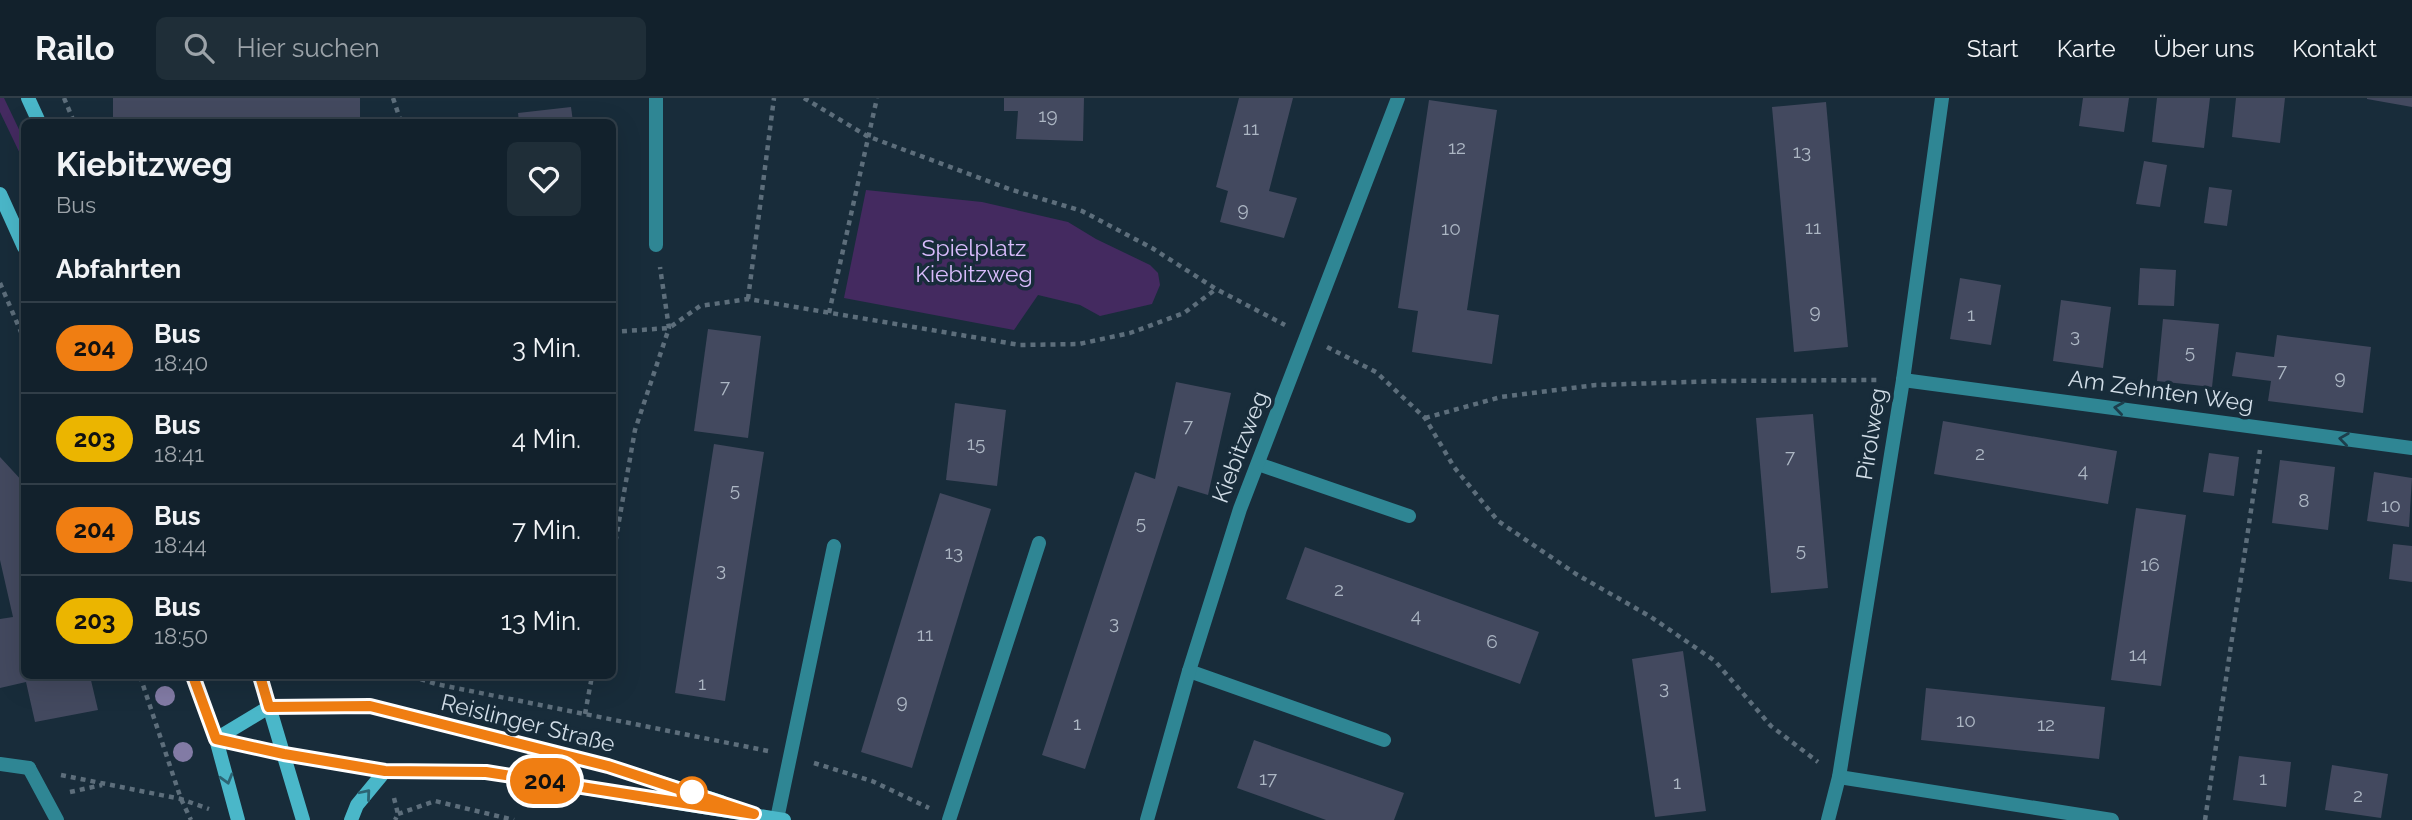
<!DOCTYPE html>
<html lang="de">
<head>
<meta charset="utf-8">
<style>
	:root { --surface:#12212c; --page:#1f2e38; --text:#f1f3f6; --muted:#9ca3a9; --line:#313e48 }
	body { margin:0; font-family:Raleway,sans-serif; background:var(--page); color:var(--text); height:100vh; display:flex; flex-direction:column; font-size:26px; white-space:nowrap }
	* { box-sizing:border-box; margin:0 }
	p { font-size:23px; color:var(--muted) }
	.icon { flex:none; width:38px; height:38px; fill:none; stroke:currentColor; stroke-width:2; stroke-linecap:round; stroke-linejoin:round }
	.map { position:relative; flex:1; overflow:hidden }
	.drawer { position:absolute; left:21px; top:21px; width:595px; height:560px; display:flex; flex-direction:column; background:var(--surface); border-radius:10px; box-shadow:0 7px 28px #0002,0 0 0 2px var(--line) }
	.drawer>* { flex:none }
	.badge { padding:0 14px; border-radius:23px; font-size:24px; line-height:46px }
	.map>.badge { position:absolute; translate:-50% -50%; box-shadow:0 0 0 4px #fff }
	h2 { padding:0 35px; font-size:26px; line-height:63px }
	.round { display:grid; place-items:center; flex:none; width:74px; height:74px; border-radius:10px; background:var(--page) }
	.overview { display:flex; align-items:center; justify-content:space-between; height:119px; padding:0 35px }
	h1 { font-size:33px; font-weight:700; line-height:52px }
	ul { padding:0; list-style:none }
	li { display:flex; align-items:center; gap:21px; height:91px; padding:0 35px; border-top:2px solid var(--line) }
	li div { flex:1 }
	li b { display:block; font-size:26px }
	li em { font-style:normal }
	li .badge { min-width:77px; font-weight:700; text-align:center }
	header { display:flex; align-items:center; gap:42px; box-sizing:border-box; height:98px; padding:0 35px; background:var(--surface); border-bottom:2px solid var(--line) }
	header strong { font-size:33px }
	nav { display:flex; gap:38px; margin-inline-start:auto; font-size:24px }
	.search { width:490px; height:63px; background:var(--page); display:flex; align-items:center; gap:18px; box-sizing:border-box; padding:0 24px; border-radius:10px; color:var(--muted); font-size:26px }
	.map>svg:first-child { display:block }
	.green { fill:#442a60 }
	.building { fill:#43495f }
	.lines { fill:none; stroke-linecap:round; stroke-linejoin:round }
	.path { stroke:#5d6e7b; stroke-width:4.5; stroke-dasharray:5 5; stroke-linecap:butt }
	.lane { stroke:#2f8694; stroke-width:14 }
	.street { stroke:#2f8694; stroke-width:14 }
	.secondary { stroke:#4ab7c9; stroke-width:14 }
	.tree { fill:#827ba5 }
	.oneway { stroke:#1d3e4c }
	.oneway2 { stroke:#2c6473 }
	.line-casing { stroke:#fff; stroke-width:16 }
	.line { stroke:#f07e12; stroke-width:10 }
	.stop-dot { fill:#fff; stroke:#f07e12; stroke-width:3.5 }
	.labels { text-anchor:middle; stroke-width:7; stroke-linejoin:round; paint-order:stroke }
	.number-label { font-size:19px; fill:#adb7c4 }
	.park-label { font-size:23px; fill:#d9bcfc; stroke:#182c3a }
	.street-label { font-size:23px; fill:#d0dce6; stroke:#182c3a }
</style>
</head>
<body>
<header>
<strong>Railo</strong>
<div class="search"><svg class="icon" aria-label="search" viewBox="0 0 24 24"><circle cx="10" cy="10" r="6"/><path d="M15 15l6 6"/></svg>Hier suchen</div>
<nav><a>Start</a><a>Karte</a><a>Über uns</a><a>Kontakt</a></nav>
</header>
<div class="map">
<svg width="2412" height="722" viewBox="0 0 2412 722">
	<rect width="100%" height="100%" fill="#182c3a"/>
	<!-- green -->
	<g class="green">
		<path d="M0,0H4L24,42V64L0,14Z"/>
		<path d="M866,92L982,104L1068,124L1096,141L1150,167L1158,175L1160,187L1152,206L1100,218L1080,207L1038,197L1014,232L844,200Z"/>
	</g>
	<!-- building -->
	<g class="building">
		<rect x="113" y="0" width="247" height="24"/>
		<path d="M1004,0H1084L1083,43L1016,41L1018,13H1004Z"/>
		<path d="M1239,0H1293L1269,93L1297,100L1284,140L1220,124L1228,93L1216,89Z"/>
		<path d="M2083,0H2129L2124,34L2079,28Z"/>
		<path d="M2157,0H2210L2204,50L2152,44Z"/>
		<path d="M2236,0H2285L2280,45L2232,39Z"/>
		<path d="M2367,0H2412V9L2367,1Z"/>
		<path d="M1429,2L1497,12L1467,212L1499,217L1492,266L1412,254L1418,213L1398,210Z"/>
		<path d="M1826,4L1848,249L1794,254L1772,9Z"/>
		<path d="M571,9L573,24H519L518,15Z"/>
		<path d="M2144,63L2167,67L2160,109L2136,106Z"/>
		<path d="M2209,89L2232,92L2227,128L2204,125Z"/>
		<path d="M2140,170L2176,172L2174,208L2138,207Z"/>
		<path d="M1960,180L2001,187L1991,247L1950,241Z"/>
		<path d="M2061,202L2111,209L2103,270L2053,263Z"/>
		<path d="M2163,221L2219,226L2212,289L2157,283Z"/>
		<path d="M708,231L761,238L748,340L694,333Z"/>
		<path d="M2277,237L2371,249L2363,315L2268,303L2271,283L2232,278L2236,254L2274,259Z"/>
		<path d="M1176,284L1231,295L1208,397L1178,388L1085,671L1042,657L1135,374L1155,381Z"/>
		<path d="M955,305L1006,312L997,388L946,382Z"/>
		<path d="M1813,316L1828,490L1771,495L1756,320Z"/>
		<path d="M1943,323L2117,353L2108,406L1934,376Z"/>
		<path d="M714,346L764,354L725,603L675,595Z"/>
		<path d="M2209,355L2239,359L2234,398L2203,394Z"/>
		<path d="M0,359L24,385V578H90L98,612L35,624L26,584L0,590V521L13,519L0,462Z"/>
		<path d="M2280,362L2335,369L2328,432L2272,425Z"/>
		<path d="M2374,374L2412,380L2409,429L2367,423Z"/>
		<path d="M940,395L991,411L912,670L861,654Z"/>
		<path d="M2136,410L2186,417L2161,588L2111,582Z"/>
		<path d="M2393,446L2412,448V484L2389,481Z"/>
		<path d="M1305,449L1539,534L1520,586L1286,501Z"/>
		<path d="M1683,553L1706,713L1655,719L1632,561Z"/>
		<path d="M1926,590L2105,609L2099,661L1921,642Z"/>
		<path d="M1254,642L1404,695L1394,722H1326L1237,690Z"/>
		<path d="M2239,658L2291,664L2286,709L2233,702Z"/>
		<path d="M2332,667L2388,676L2381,720L2325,712Z"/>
	</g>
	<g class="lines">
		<!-- path -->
		<g class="path">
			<path d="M64,0L74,24"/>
			<path d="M393,0L401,24"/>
			<path d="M804,0L867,38L1009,91L1082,113L1152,150L1216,191L1285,227"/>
			<path d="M0,185L24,241"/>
			<path d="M748,201L774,0"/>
			<path d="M829,215L877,0"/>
			<path d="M612,234L669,230L700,208L748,201L1020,247L1079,246L1130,235L1184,215L1216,191"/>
			<path d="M1327,249L1376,274L1425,320L1454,369L1498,423L1576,476L1651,519L1715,563L1771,628L1818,664"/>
			<path d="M1425,320L1501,299L1596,287L1721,283L1879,282"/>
			<path d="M612,463L635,332L669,230L660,169"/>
			<path d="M140,578L181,701L191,722"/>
			<path d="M411,578L436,586L768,653"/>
			<path d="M585,616L592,578"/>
			<path d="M814,665L872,683L929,710"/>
			<path d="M61,677L181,701L209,711"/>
			<path d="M70,694L102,687"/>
			<path d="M394,700L398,716L395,722"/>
			<path d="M398,716L435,703L514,722"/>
			<path d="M2205,722L2260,352"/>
		</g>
		<!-- lane -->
		<g class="lane">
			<path d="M1258,366L1409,418"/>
			<path d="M1189,573L1384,642"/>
			<path d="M29,670L57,722"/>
			<path d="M777,721L834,448"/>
			<path d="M949,722L1039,445"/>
		</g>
		<!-- street -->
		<g class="street">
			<path d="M656,0V147"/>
			<path d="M1903,282L2412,350"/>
			<path d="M0,666L29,670"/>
			<path d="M1839,679L2112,722"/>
			<path d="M1147,722L1189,573L1240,411L1398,0"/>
			<path d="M1828,722L1839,679L1903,282L1942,0"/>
		</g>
		<!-- secondary -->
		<g class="secondary">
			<path d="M28,0L39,24"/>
			<path d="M0,96L24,149"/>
			<path d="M193,578L216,641L238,722"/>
			<path d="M260,578L303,722"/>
			<path d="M216,641L284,656L385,673L486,674L784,722"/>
			<path d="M216,641L269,609L370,608L608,668L721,704"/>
			<path d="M351,722L357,707L385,673"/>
		</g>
	</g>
	<!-- trees -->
	<g class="tree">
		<circle cx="165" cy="598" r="10"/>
		<circle cx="183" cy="654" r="10"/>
	</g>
	<!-- one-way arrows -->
	<defs><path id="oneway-chevron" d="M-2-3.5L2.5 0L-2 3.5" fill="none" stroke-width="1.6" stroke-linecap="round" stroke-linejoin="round" transform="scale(1.75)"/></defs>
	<g class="oneway">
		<use href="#oneway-chevron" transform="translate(2119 310) rotate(-172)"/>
		<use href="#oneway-chevron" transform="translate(2344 341) rotate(-172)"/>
	</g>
	<g class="oneway2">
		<use href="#oneway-chevron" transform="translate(227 681) rotate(74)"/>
		<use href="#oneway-chevron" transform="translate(366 696) rotate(-50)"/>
	</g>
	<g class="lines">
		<!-- line casing -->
		<g class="line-casing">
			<path id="line" d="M193,578L216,641L284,656L385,673L486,674L754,716L608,668L370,608L269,609L260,578"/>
		</g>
		<!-- line -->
		<use href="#line" class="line"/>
	</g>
	<!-- markers -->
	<circle class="stop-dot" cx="692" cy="694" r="14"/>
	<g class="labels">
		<!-- number labels -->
		<g class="number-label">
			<text x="1048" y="24">19</text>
			<text x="1251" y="37">11</text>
			<text x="1457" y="56">12</text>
			<text x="1802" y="60">13</text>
			<text x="1243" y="118">9</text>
			<text x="1813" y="136">11</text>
			<text x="1451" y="137">10</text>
			<text x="1815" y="220">9</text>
			<text x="1971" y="223">1</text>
			<text x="2075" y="244">3</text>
			<text x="2190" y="260">5</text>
			<text x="2282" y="279">7</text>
			<text x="2340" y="286">9</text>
			<text x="725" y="295">7</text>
			<text x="1188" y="334">7</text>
			<text x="976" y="352">15</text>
			<text x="1980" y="362">2</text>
			<text x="1790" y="365">7</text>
			<text x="2083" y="379">4</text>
			<text x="735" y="398">5</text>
			<text x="2304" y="409">8</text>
			<text x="2391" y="414">10</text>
			<text x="1141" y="431">5</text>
			<text x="1801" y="458">5</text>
			<text x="954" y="461">13</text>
			<text x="2150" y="473">16</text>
			<text x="721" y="478">3</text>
			<text x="1339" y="498">2</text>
			<text x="1416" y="524">4</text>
			<text x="1114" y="531">3</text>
			<text x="925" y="543">11</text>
			<text x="1492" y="550">6</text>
			<text x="2138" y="563">14</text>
			<text x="702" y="592">1</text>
			<text x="1664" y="596">3</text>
			<text x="902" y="610">9</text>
			<text x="1966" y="629">10</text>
			<text x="1077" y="632">1</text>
			<text x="2046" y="633">12</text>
			<text x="1268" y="687">17</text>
			<text x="2263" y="687">1</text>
			<text x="1677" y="691">1</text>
			<text x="2358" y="704">2</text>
		</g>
		<!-- park labels -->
		<g class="park-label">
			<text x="974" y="158">Spielplatz<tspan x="974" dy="26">Kiebitzweg</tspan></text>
		</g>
		<!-- street labels -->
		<g class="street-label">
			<text transform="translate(2161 293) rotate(8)" y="8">Am Zehnten Weg</text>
			<text transform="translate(1871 336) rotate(-81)" y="8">Pirolweg</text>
			<text transform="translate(1240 349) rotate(-69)" y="8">Kiebitzweg</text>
			<text transform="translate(528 625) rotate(14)" y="8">Reislinger Straße</text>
		</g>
	</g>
</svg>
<b class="badge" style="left:545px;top:683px;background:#f07e12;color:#111">204</b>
<section class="drawer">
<div class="overview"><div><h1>Kiebitzweg</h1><p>Bus</p></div><a class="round"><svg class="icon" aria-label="heart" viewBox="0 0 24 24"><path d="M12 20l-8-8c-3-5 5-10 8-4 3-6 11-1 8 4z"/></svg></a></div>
<h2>Abfahrten</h2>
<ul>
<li><span class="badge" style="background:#f07e12;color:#111">204</span><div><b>Bus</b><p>18:40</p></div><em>3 Min.</em></li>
<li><span class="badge" style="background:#ebb500;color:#111">203</span><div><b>Bus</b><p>18:41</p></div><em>4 Min.</em></li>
<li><span class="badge" style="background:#f07e12;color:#111">204</span><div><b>Bus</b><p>18:44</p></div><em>7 Min.</em></li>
<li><span class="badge" style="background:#ebb500;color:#111">203</span><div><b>Bus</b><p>18:50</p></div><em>13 Min.</em></li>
</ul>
</section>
</div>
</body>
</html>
